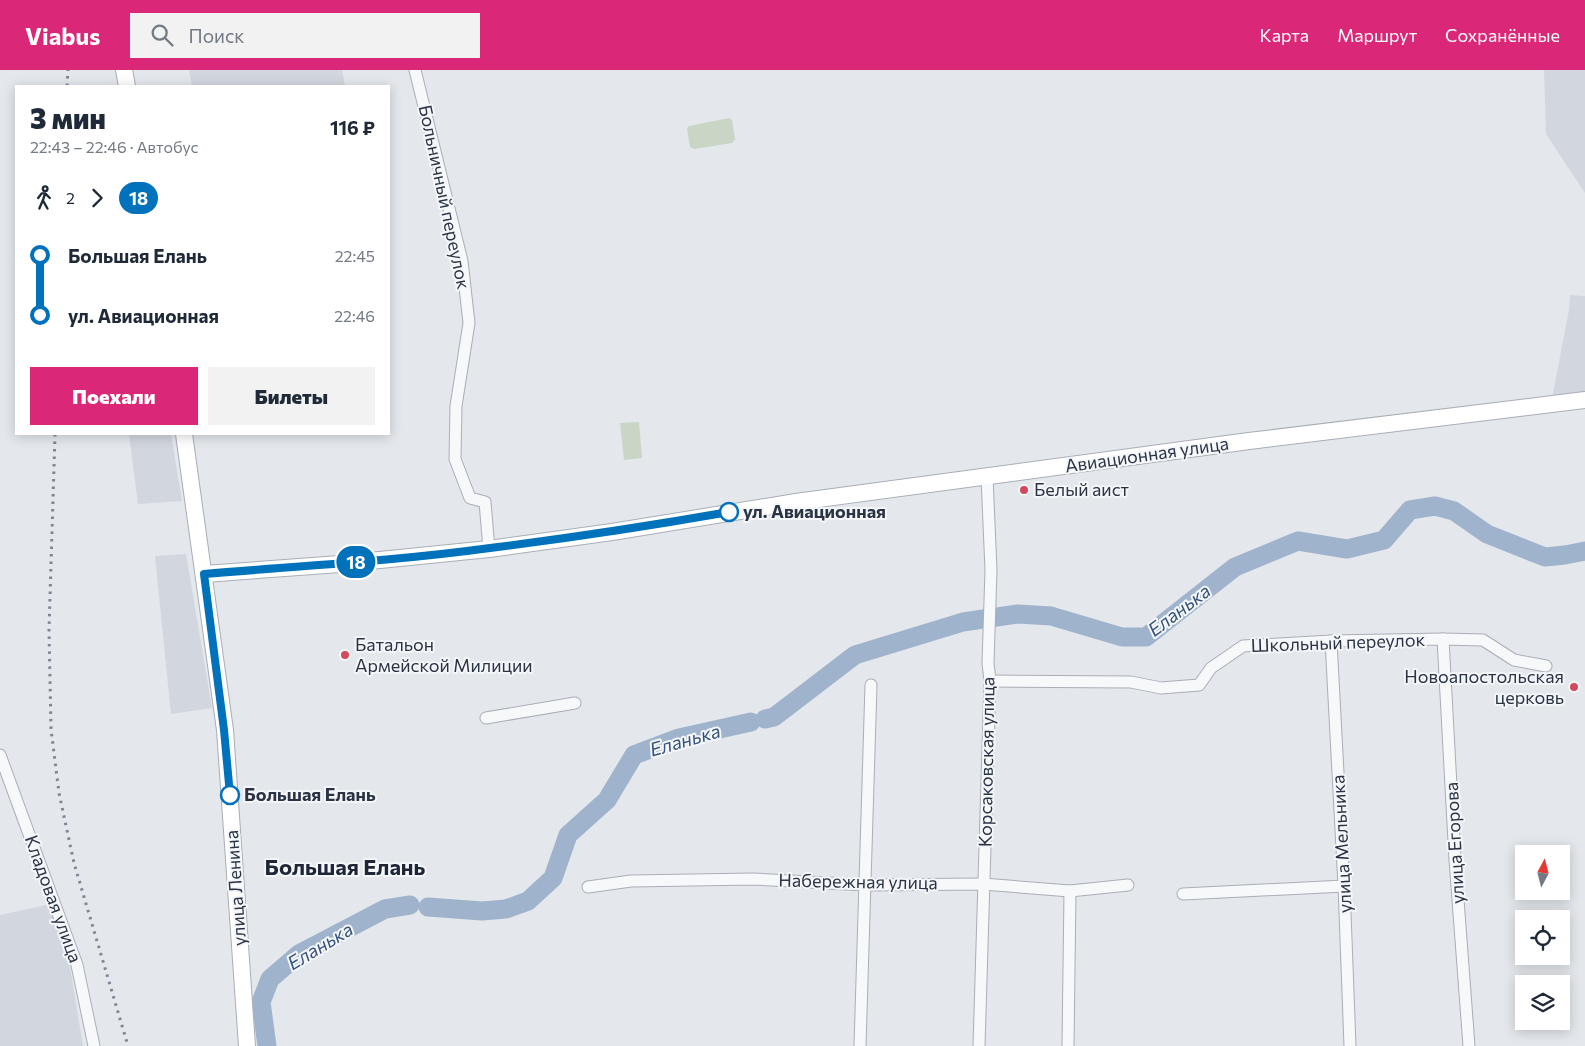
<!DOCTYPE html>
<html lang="ru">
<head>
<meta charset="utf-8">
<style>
	:root { --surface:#fff; --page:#f2f2f3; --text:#1f2937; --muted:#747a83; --accent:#db2777 }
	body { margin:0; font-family:Commissioner,sans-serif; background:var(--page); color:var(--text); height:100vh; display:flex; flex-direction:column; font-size:19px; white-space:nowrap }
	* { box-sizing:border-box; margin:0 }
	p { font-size:16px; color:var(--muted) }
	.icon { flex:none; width:28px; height:28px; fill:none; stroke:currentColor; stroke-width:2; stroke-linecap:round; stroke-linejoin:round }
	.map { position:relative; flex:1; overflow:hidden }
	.panel { position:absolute; left:15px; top:15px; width:375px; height:350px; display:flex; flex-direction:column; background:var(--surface); border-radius:0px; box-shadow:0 2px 12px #0003 }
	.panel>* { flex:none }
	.badge { padding:0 10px; border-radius:16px; font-size:18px; line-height:32px }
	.needle { width:32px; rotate:7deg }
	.controls { position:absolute; left:1515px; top:775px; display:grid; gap:10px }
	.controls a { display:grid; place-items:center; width:55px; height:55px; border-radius:0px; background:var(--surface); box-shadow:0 2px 12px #0003; font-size:25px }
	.map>.badge { position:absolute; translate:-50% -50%; box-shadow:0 0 0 2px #fff }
	.legs { display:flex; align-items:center; gap:8px; height:55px; padding:0 15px; font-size:16px }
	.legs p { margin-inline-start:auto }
	.summary { display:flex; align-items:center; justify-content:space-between; height:85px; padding:0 15px }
	h1 { font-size:28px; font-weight:800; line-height:38px }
	.primary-button { display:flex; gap:10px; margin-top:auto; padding:10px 15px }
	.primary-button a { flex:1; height:58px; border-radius:0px; background:var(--accent); color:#fff; font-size:20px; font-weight:800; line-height:58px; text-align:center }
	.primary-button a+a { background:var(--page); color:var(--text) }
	ul { padding:0 15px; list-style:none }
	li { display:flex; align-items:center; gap:18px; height:60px; font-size:19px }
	li i { display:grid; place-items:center; width:8px; height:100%; margin:0 6px; background:currentColor }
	li i::after { content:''; width:12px; height:12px; margin:-6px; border:4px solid; border-radius:50%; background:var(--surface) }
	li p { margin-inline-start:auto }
	li:first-child i { background:linear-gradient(#0000 50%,currentColor 0) }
	li:last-child i { background:linear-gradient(currentColor 50%,#0000 0) }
	header { display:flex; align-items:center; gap:30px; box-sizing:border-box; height:70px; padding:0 25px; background:var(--accent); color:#fff }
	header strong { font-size:24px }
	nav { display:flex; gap:28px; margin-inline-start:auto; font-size:18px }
	.search { width:350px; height:45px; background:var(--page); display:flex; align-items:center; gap:12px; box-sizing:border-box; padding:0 18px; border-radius:0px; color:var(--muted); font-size:19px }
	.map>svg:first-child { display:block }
	.built { fill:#d2d6de }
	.green { fill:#c9d6c5 }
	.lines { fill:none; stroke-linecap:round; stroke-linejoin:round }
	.river { stroke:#9fb4cc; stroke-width:19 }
	.street-casing { stroke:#a9aeb7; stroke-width:13 }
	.secondary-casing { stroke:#a9aeb7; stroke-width:18 }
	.street { stroke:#f7f8fa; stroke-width:11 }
	.secondary { stroke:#fff; stroke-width:16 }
	.rail { stroke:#7d8696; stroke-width:3; stroke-dasharray:2.5 5; stroke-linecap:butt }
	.line-1-casing { stroke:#fff; stroke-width:11 }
	.line-1 { stroke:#0072bc; stroke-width:8 }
	.poi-dot { fill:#d1495b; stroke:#f4f6f9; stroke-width:2 }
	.stop-1-dot { fill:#fff; stroke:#0072bc; stroke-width:2.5 }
	.labels { text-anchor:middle; stroke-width:4; stroke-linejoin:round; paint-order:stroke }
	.street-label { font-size:18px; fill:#2b3445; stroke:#f4f6f9 }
	.poi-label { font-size:18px; fill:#2b3445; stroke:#f4f6f9; text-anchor:start }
	.stop-label { font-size:18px; font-weight:bold; fill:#2b3445; stroke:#f4f6f9; text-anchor:start }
	.water-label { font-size:19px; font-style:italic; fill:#34527a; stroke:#f4f6f9 }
	.district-label { font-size:22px; font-weight:bold; fill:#1d2536; stroke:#f4f6f9 }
</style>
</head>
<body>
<header>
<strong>Viabus</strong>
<div class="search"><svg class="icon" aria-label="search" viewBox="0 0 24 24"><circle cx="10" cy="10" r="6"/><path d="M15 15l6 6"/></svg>Поиск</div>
<nav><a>Карта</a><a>Маршрут</a><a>Сохранённые</a></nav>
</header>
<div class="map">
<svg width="1585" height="976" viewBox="0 0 1585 976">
	<rect width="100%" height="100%" fill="#e4e7ec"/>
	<!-- built -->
	<g class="built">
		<path d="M189,0H342L345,16H192Z"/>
		<path d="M1544,0H1585V123L1546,64Z"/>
		<path d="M1570,225L1585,226V324L1552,328L1569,240Z"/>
		<path d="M129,364H171L182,431L138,434Z"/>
		<path d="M186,484L212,638L171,644L155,486Z"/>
		<path d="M51,834L69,891L83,976H0V845Z"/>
	</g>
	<!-- green -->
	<g class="green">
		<path d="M729,48L732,50L735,69L732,73L694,79L690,77L687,59L689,56Z"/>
		<path d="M639,352L642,388L624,390L620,353Z"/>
	</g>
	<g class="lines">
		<!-- river -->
		<g class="river">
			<path d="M765,649L774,647L855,585L963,552L1018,544L1051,546L1122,567H1146L1235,497L1298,471L1347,479L1384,470L1410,440L1435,436L1454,441L1487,464L1545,487L1565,485L1585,481"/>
			<path d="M428,837L482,841L506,839L528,831L553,808L568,765L607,730L634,685L679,668L751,652"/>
			<path d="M267,976L261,932L270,909L299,884L385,839L410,835"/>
		</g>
		<!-- street casing -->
		<g class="street-casing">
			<g id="street">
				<path d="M415,0L462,191L469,253L456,336L455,389L470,428L485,432L489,479"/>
				<path d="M1443,569L1455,790L1469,976"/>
				<path d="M1331,571L1344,816L1350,976"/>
				<path d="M990,611L1131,612L1161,618L1199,615L1211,598L1243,576L1331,571L1443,569L1483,570L1514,590L1546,596"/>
				<path d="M486,648L575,633"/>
				<path d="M0,685L77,895L94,976"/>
				<path d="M588,817L631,811L753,809L865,815L983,814L1070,821L1128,815"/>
				<path d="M1183,824L1344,816"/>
				<path d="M860,976L871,615"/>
				<path d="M979,976L990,611L988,593L991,500L987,407"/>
				<path d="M1068,976L1070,821"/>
			</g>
		</g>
		<!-- secondary casing -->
		<g class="secondary-casing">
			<g id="secondary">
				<path d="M124,0L127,16"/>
				<path d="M184,364L225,660L247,976"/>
				<path d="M204,504L340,494L489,479L612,462L796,432L1249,371L1585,330"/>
			</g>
		</g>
		<!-- street -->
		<use href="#street" class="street"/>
		<!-- secondary -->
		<use href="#secondary" class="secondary"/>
		<!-- rail -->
		<g class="rail">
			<path d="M67,16L68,0"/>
			<path d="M55,364L49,560L51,659L59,723L74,793L128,976"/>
		</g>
	</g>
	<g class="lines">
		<!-- line-1 casing -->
		<g class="line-1-casing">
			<path id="line-1" d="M230,725L224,660L204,504C299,496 395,491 490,478C570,468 649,456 729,442"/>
		</g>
		<!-- line-1 -->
		<use href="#line-1" class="line-1"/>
	</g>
	<!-- markers -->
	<g class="poi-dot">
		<circle cx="1024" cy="420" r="5"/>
		<circle cx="345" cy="585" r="5"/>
		<circle cx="1574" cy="617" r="5"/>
	</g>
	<g class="stop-1-dot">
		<circle cx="729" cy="442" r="9"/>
		<circle cx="230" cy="725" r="9"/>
	</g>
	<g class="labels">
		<!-- street labels -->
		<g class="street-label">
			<text transform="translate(444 127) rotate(78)" y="6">Больничный переулок</text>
			<text transform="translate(1147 385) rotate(-8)" y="6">Авиационная улица</text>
			<text transform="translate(1338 573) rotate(-2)" y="6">Школьный переулок</text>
			<text transform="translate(987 692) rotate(-89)" y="6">Корсаковская улица</text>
			<text transform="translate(1455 773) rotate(-93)" y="6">улица Егорова</text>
			<text transform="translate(1342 774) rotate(-93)" y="6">улица Мельника</text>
			<text transform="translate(858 812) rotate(1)" y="6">Набережная улица</text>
			<text transform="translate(236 818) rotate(-94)" y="6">улица Ленина</text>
			<text transform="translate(53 829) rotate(70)" y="6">Кладовая улица</text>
		</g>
		<!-- poi labels -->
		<g class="poi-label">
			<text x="1034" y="426">Белый аист</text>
			<text x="355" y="581">Батальон<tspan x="355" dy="21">Армейской Милиции</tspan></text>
			<text x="1564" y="613" text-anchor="end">Новоапостольская<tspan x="1564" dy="21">церковь</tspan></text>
		</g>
		<!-- stop labels -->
		<g class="stop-label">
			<text x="743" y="448">ул. Авиационная</text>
			<text x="244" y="731">Большая Елань</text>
		</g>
		<!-- water labels -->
		<g class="water-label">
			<text transform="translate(1179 540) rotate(-37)" y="7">Еланька</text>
			<text transform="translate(685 670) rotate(-16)" y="7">Еланька</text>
			<text transform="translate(320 876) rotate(-31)" y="7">Еланька</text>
		</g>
		<!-- district labels -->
		<g class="district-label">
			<text x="345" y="805">Большая Елань</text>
		</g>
	</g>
</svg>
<div class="controls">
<a><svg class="needle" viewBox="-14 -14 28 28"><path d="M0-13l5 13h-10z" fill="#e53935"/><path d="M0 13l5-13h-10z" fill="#747a83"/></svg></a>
<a><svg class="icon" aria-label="locate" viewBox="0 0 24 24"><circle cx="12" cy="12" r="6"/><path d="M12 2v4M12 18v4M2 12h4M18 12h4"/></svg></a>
<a><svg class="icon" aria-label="layers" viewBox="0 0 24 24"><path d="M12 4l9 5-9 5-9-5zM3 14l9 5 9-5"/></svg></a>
</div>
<b class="badge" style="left:356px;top:492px;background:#0072bc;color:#fff">18</b>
<section class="panel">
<div class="summary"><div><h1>3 мин</h1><p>22:43 – 22:46 · Автобус</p></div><b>116 ₽</b></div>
<div class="legs"><svg class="icon" aria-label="walk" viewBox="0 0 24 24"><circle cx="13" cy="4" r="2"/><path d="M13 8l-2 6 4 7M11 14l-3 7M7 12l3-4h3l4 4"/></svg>2<svg class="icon" aria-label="forward" viewBox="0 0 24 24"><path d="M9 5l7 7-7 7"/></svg><b class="badge" style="background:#0072bc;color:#fff">18</b></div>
<ul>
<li><i style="color:#0072bc"></i><b>Большая Елань</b><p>22:45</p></li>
<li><i style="color:#0072bc"></i><b>ул. Авиационная</b><p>22:46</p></li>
</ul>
<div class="primary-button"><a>Поехали</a><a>Билеты</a></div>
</section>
</div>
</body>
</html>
